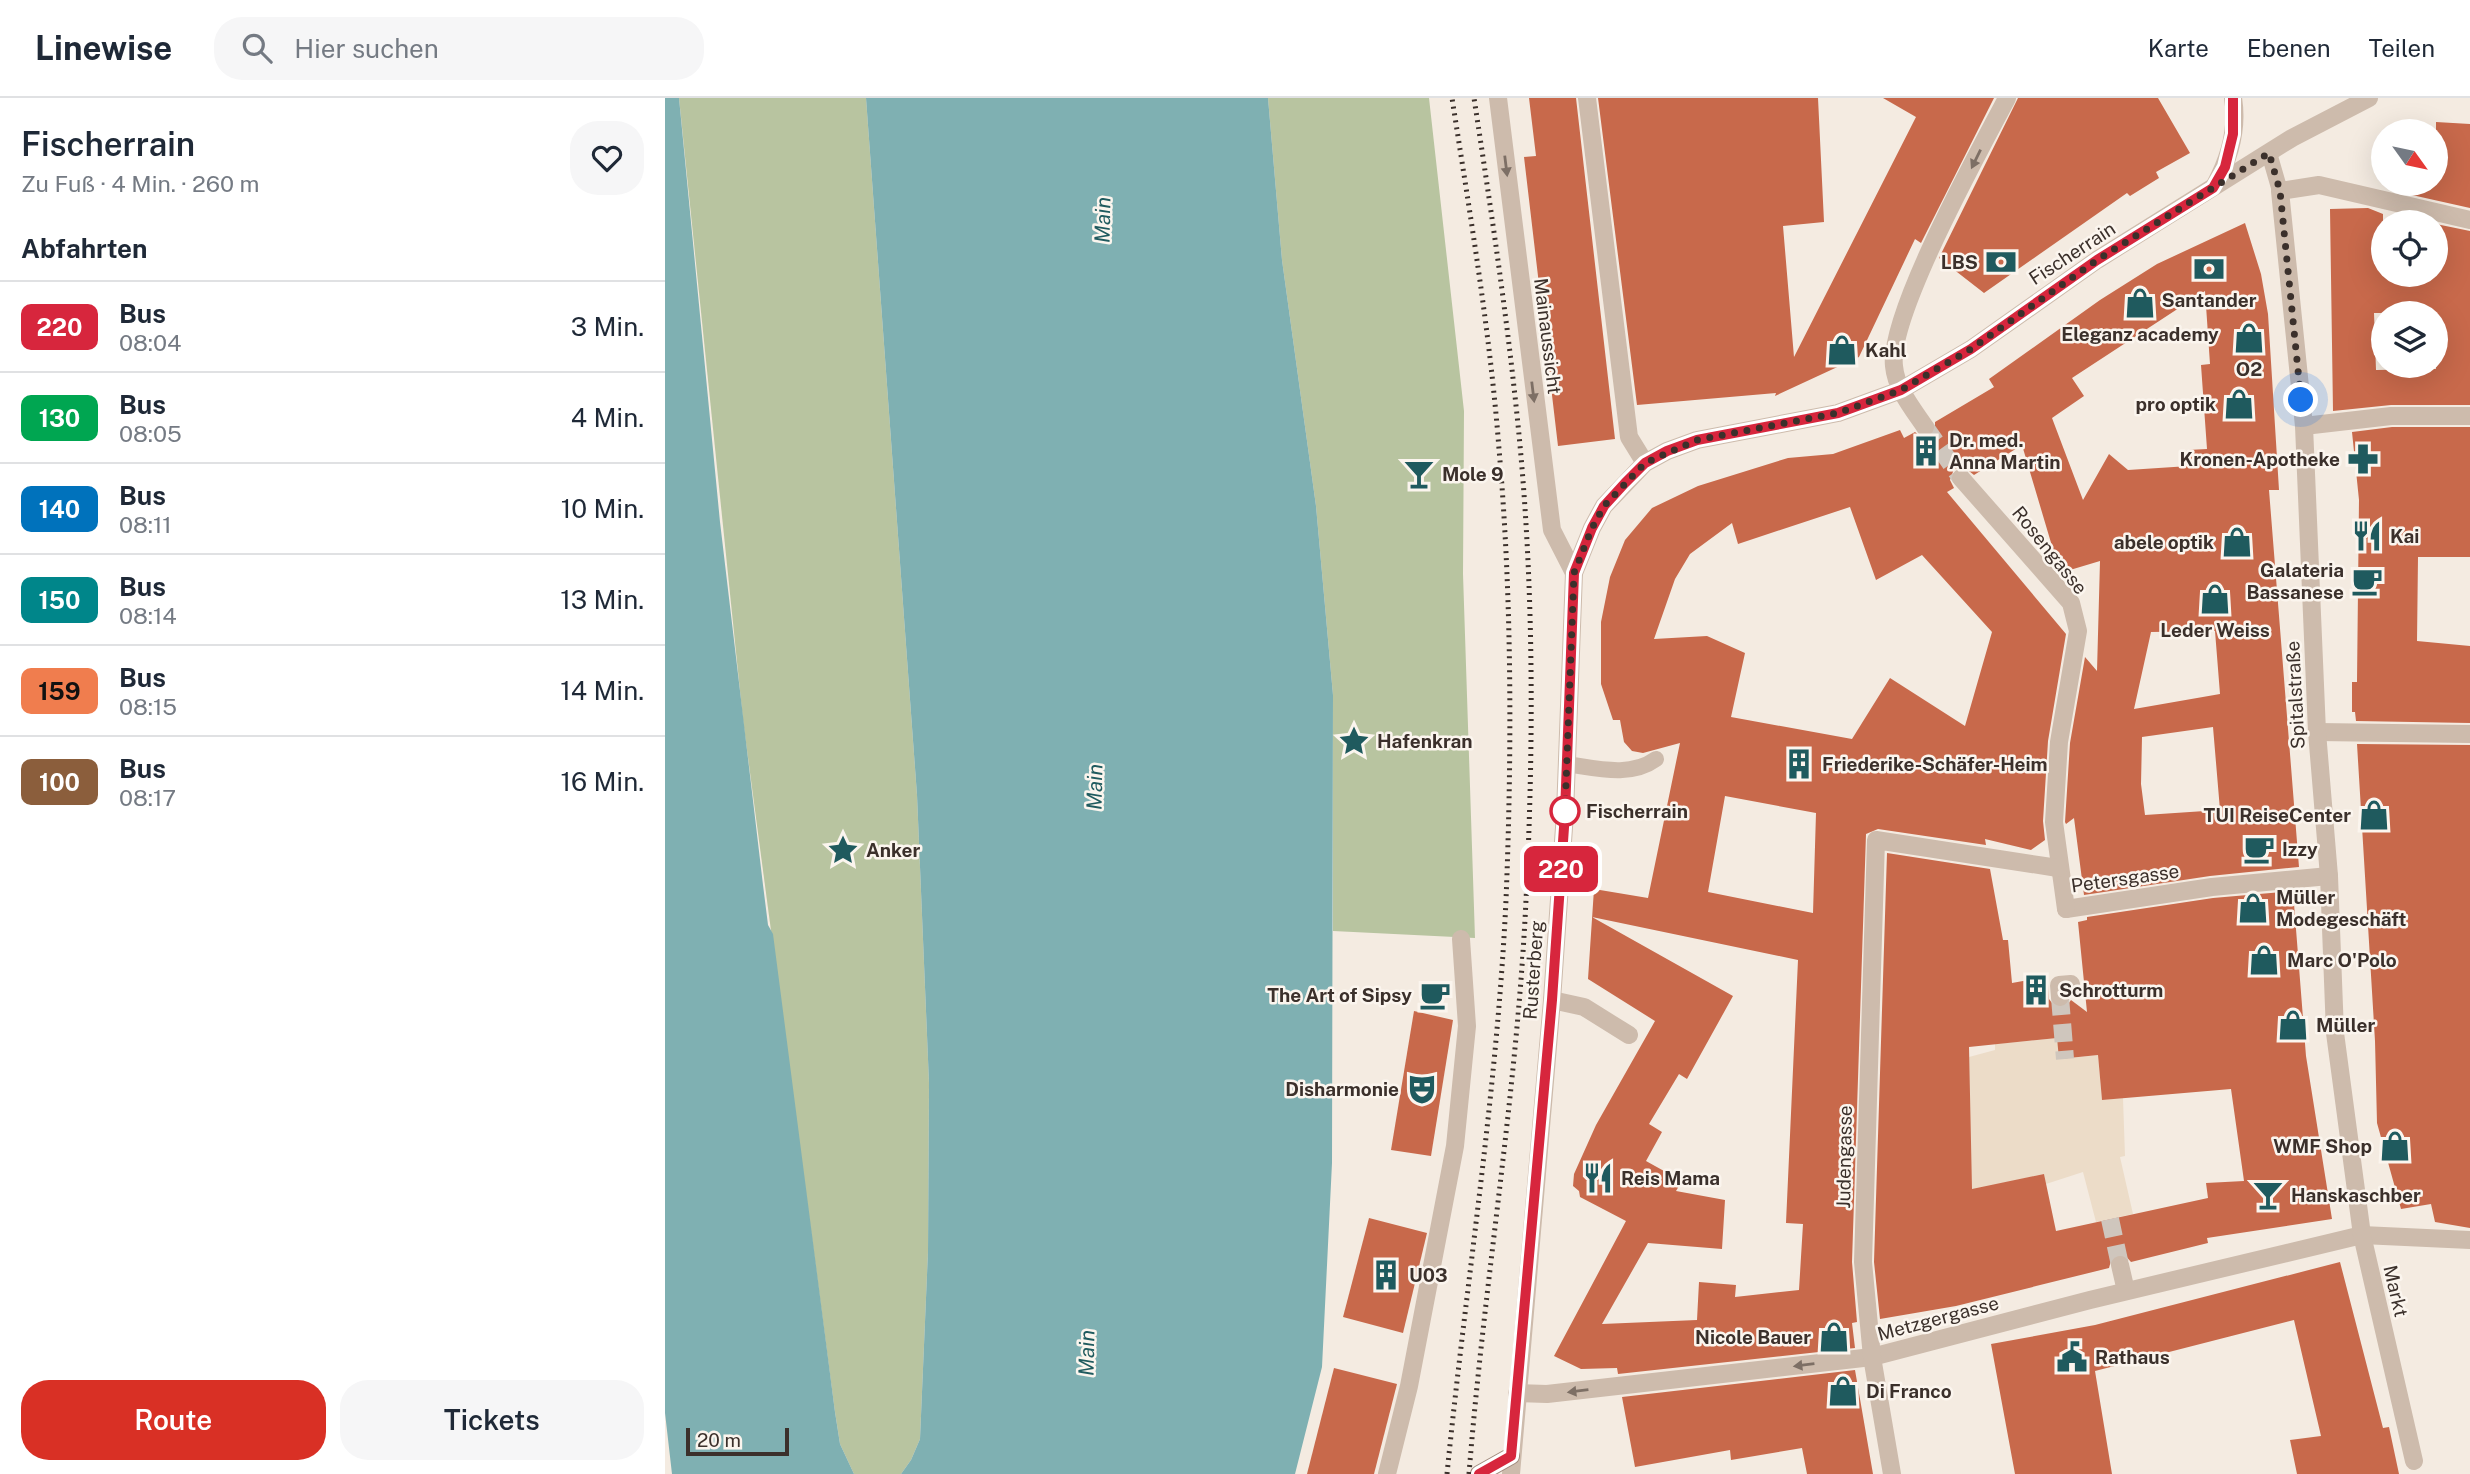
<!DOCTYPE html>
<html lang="de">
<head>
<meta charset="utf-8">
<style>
	:root { --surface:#fff; --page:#f6f6f7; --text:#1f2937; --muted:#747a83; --line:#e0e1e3; --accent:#d93025 }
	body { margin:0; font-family:"Public Sans",sans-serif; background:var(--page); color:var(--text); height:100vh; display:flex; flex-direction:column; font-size:26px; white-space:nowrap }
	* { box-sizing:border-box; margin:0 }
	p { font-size:23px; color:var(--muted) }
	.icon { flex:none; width:38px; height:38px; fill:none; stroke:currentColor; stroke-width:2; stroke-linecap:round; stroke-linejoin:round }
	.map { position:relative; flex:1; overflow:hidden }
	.drawer { display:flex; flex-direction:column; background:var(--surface); width:665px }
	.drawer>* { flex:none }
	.badge { padding:0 14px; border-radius:10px; font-size:24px; line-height:46px }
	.needle { width:46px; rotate:123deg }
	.fabs { position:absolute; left:1706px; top:21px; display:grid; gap:14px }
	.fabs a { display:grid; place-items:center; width:77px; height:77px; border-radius:50%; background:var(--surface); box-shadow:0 7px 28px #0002; font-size:35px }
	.scale { position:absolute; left:21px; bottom:18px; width:103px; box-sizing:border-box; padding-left:7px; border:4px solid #3b302b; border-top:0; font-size:19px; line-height:24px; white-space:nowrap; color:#3b302b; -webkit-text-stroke:5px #fbf5ee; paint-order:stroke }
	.you { position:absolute; width:35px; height:35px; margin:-18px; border:5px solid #fff; border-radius:50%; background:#1a73e8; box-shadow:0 0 0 10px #1a73e833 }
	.map>.badge { position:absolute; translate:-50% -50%; box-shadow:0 0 0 4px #fff }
	h2 { padding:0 21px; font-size:26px; line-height:63px }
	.round { display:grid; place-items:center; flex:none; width:74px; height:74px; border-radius:28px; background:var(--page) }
	.overview { display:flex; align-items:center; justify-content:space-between; height:119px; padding:0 21px }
	h1 { font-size:33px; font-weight:600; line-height:52px }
	.button { display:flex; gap:14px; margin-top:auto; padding:14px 21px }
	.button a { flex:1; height:80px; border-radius:28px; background:var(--accent); color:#fff; font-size:28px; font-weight:600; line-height:80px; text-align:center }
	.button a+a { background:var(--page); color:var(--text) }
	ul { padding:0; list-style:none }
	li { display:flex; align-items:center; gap:21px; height:91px; padding:0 21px; border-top:2px solid var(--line) }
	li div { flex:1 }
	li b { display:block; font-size:26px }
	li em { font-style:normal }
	li .badge { min-width:77px; font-weight:700; text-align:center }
	header { display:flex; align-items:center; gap:42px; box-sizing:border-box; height:98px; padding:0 35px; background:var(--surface); border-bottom:2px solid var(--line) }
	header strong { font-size:33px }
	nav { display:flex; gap:38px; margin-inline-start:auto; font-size:24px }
	.search { width:490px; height:63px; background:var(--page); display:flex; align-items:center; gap:18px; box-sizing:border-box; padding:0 24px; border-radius:28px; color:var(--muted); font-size:26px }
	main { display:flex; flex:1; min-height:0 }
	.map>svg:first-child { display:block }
	.green { fill:#b8c4a0 }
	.plaza { fill:#ecdcc8 }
	.water { fill:#7fb0b2 }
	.building { fill:#c8694b; fill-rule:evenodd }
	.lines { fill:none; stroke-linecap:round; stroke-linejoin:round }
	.pedestrian-tunnel { stroke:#cfc6bd; stroke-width:18; stroke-dasharray:18 9; stroke-linecap:butt }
	.minor-tunnel { stroke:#cfc6bd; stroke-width:18; stroke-dasharray:18 9; stroke-linecap:butt }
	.service { stroke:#cdbbac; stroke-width:16 }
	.pedestrian { stroke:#cdbbac; stroke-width:18 }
	.minor { stroke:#cdbbac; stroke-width:18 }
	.secondary { stroke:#a18a7d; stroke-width:18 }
	.rail { stroke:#3b302b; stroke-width:5; stroke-dasharray:2 5; stroke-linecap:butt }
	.oneway { fill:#7d6f65 }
	.line-casing { stroke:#fff; stroke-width:16 }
	.line { stroke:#d7263d; stroke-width:10 }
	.walk { stroke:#3b302b; stroke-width:7; stroke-dasharray:0 12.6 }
	.stop-dot { fill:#fff; stroke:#d7263d; stroke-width:3.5 }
	.labels { text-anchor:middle; stroke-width:5; stroke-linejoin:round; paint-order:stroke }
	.street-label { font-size:19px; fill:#3b302b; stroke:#fbf5ee }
	.poi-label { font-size:19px; font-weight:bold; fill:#3b302b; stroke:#fbf5ee; text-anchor:start }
	.stop-label { font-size:19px; font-weight:bold; fill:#3b302b; stroke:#fbf5ee; text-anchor:start }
	.water-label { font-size:21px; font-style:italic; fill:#1f5a5e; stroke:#fbf5ee }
</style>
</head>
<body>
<header>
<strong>Linewise</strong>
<div class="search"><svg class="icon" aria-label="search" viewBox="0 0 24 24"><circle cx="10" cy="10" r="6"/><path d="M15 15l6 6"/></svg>Hier suchen</div>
<nav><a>Karte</a><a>Ebenen</a><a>Teilen</a></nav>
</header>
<main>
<section class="drawer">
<div class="overview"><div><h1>Fischerrain</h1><p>Zu Fuß · 4 Min. · 260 m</p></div><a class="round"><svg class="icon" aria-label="heart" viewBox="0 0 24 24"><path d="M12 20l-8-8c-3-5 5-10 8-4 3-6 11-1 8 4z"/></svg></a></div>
<h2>Abfahrten</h2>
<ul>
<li><span class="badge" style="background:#d7263d;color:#fff">220</span><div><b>Bus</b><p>08:04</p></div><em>3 Min.</em></li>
<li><span class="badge" style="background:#00a651;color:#fff">130</span><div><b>Bus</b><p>08:05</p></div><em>4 Min.</em></li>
<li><span class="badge" style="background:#0072bc;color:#fff">140</span><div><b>Bus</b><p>08:11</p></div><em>10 Min.</em></li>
<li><span class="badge" style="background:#00868a;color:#fff">150</span><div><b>Bus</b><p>08:14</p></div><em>13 Min.</em></li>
<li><span class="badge" style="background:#f07d4e;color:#111">159</span><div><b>Bus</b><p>08:15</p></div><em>14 Min.</em></li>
<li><span class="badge" style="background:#8b5e3c;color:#fff">100</span><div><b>Bus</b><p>08:17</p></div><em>16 Min.</em></li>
</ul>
<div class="button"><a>Route</a><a>Tickets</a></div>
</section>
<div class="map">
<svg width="1805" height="1376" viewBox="0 0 1805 1376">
	<rect width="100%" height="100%" fill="#f4ebe1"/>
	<!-- green -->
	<g class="green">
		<path d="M14,0H201L252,697L264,985L263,1153L255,1341L246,1362L236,1376H189L175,1346L170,1314L78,622Z"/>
		<path d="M603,0H764L799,313L798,476L810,840L668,833V597L651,408L617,162Z"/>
	</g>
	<!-- plaza -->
	<path class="plaza" d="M1392,940L1395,961L1433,957L1437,1002L1458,1000L1460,1058L1455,1059L1468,1116L1431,1124L1418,1074L1381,1086L1379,1076L1333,1086L1306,1104L1304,959L1330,952V946Z"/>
	<!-- water -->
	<g class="water">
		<path d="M0,0H14L55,424L98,787L103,827L108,836L170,1314L175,1346L189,1376H7L0,1315Z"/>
		<path d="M201,0H603L617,162L651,408L668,597L667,1065L657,1269L630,1376H236L246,1362L255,1341L263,1153L264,985L252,697Z"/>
	</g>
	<!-- building -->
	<g class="building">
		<path d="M864,0H911L950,341L893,348L859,59L871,58Z"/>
		<path d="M933,0H1153L1159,124L1118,128L1129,259L1251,19L1218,0H1329L1256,145L1250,141L1194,259L1110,298L1111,295L972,307Z"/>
		<path d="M1353,0H1493L1525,55L1491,74L1494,80L1465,98L1462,95L1319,195L1274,160Z"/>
		<path d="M1771,24L1805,26V110L1729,93L1730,86H1771Z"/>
		<path d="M1703,110L1718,116V177H1771V126L1805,133V307H1726L1668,313L1665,111ZM1709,215H1771V271L1711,272Z"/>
		<path d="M1728,116L1764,124H1728Z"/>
		<path d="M1580,125L1596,176L1603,216L1614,392H1604L1634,769L1545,778L1419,797L1409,720L1401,726L1400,724L1405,645L1420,559L1432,573L1435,463L1395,475L1357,347L1309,377L1299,369L1289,371L1285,382L1289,390L1282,394L1401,536L1383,643L1378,723L1380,742L1366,752L1320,741L1321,747L1213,731L1201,736L1187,1164L1192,1224L1187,1225L1190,1250L953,1276L952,1270L916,1271L889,1258L961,1123L915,1099L914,1093L908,1088L909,1076L931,1027L990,923L923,881L929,791L983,800L1015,645L978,655L967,653L959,644L955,622H948L936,586V524L945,479L960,442L987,410L1033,388L1123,360L1168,356L1235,332L1239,340L1250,334L1256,339H1266L1270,333V324L1329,289L1324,281L1435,202L1492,166ZM1540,193L1545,266L1536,267L1542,351L1523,352L1524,368L1463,372L1444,356L1418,402L1387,320L1419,298L1407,280ZM1185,409L1211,482L1257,457L1327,534L1300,628L1225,580L1187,641L1066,619L1080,555L1042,538L989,541L1010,481L1025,456L1067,425L1073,446ZM1550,533L1555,596L1469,611L1486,534ZM1548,629L1555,712L1480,717L1476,686L1477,639ZM1060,698L1151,715L1148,815L1043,794ZM927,819L1133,862L1121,1125L1138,1126L1134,1192L1070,1199L1071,1187L1034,1184L1032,1222L937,1226L983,1145L1057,1151L1060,1102L1011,1093L1017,1083L981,1063L997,1034L984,1026L1014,976L1022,981L1068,898Z"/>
		<path d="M1727,329H1805V459H1753L1752,543L1805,548V625L1691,623L1690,614H1687V584H1692L1694,402L1687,334Z"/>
		<path d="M1692,646L1805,647V1130L1770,1124L1766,1106L1736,1111L1712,1025L1710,943Z"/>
		<path d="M1222,755L1325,771L1338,842H1343L1347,885L1374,880L1383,886L1384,901L1390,909H1401L1406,902L1422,914L1413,824L1422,822V819L1548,800L1628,793L1641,958L1667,1121L1542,1140L1543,1145L1466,1164L1459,1156H1453L1447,1159L1444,1170L1291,1208L1215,1221L1209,1164ZM1392,940L1394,961L1433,957L1437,1002L1566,991L1579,1083L1541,1085L1543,1100L1391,1133L1379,1076L1307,1091L1304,949Z"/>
		<path d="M749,913L788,922L766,1058L726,1052Z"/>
		<path d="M704,1120L762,1135L738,1235L678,1219Z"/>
		<path d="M1675,1164L1718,1330L1724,1329L1734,1376H1632L1625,1342L1656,1338L1629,1222L1430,1273L1447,1376H1350L1326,1246L1430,1227Z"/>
		<path d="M669,1270L732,1286L709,1376H642Z"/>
		<path d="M1190,1272L1208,1376H1142L1137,1350L1066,1362L1065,1352L970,1369L957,1299Z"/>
	</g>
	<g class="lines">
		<!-- pedestrian-tunnel -->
		<g class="pedestrian-tunnel">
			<path d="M1395,899L1400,961"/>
			<path d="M1445,1121L1455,1167"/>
		</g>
		<!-- minor-tunnel -->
		<path class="minor-tunnel" d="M1260,329L1296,380"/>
		<!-- service -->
		<g class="service">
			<path d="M1604,55L1615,93"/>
			<path d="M901,666C931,670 965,680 991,661"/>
		</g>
		<!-- pedestrian -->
		<g class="pedestrian">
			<path d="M1639,328L1726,318H1805"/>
			<path d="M1652,634L1805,636"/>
			<path d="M1401,811L1547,789L1664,778"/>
			<path d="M1395,899L1394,887L1406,886"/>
			<path d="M1455,1167L1461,1193"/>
			<path d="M1207,1259L1425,1202L1697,1137L1805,1142"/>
			<path d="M1749,1363L1697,1137L1670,935L1664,778L1652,634L1639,328L1615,93L1654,87L1805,122"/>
		</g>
		<!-- minor -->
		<g class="minor">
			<path d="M833,0L887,432L909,475"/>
			<path d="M922,0L964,339L980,365"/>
			<path d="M1550,87C1564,61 1573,30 1568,0"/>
			<path d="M1260,329C1248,311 1231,291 1229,268C1223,217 1315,52 1342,0"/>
			<path d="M1296,380L1406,505L1413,533L1394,644L1389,724L1401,811"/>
			<path d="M887,902L919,909L964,937"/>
			<path d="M852,1295L882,1296L1207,1259"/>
			<path d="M722,1376L744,1288L790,1048L802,928L796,841"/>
			<path d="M846,1376L887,902L900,715L909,475L927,430L939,408L980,365L1002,353L1032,342L1173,315L1236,292L1306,251L1432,162L1627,40L1704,0"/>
			<path d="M1227,1376L1207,1259L1198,1164L1211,742L1393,770"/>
		</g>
		<!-- secondary -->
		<path class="secondary" d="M814,1376L846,1358"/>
		<!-- rail -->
		<g class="rail">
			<path d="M782,1376C801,1185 832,994 841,802C847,653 847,500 834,351C825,234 805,116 787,0"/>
			<path d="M804,1376C819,1185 852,994 861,802C869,641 869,478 852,317C841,211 825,105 809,0"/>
		</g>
	</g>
	<!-- one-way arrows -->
	<defs><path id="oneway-solid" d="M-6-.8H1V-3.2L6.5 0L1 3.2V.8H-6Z" transform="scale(1.75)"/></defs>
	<g class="oneway">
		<use href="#oneway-solid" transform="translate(1311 61) rotate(116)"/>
		<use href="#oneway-solid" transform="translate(841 68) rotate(83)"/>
		<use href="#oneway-solid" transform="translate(868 294) rotate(83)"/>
		<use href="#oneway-solid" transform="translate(1139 1267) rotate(173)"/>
		<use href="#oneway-solid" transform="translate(913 1293) rotate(173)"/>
	</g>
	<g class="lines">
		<!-- line casing -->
		<g class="line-casing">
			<path id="line" d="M814,1376L846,1358L887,902L900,715L909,475L927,430L939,408L960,385L980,365L1002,353L1032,342L1173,315L1236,292L1306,251L1432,162L1548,90L1560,69L1568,36V0"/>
		</g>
		<!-- line -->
		<use href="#line" class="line"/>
		<!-- walk -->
		<path class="walk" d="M900,713L909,475L927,430L939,408L980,365L1032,342L1173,315L1236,292L1306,251L1432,162L1604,55L1615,93L1636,302"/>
	</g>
	<!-- icons -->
	<defs>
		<g id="bank-bare" transform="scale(2.415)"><path d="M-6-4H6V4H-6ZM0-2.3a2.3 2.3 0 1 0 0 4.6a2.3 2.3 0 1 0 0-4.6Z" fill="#1f5a5e" stroke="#fbf5ee" stroke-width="2.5" paint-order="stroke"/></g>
		<g id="shop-bare" transform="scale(2.415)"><path d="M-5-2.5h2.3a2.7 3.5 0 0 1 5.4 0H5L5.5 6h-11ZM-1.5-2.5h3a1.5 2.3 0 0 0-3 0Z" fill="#1f5a5e" stroke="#fbf5ee" stroke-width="2.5" paint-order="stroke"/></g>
		<g id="building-bare" transform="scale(2.415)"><path d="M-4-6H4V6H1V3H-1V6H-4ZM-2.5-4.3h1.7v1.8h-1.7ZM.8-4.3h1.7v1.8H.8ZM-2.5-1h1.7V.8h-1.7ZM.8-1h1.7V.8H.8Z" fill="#1f5a5e" stroke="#fbf5ee" stroke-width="2.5" paint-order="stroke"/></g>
		<g id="pharmacy-bare" transform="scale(2.415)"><path d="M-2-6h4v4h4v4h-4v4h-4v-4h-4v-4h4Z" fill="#1f5a5e" stroke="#fbf5ee" stroke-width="2.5" paint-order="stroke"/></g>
		<g id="bar-bare" transform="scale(2.415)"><path d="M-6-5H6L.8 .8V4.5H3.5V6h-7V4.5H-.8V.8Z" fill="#1f5a5e" stroke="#fbf5ee" stroke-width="2.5" paint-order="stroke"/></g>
		<g id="restaurant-bare" transform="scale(2.415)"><path d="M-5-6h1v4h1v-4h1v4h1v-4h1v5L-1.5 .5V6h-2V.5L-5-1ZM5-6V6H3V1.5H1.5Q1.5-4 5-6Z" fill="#1f5a5e" stroke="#fbf5ee" stroke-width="2.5" paint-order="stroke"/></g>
		<g id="cafe-bare" transform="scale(2.415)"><path d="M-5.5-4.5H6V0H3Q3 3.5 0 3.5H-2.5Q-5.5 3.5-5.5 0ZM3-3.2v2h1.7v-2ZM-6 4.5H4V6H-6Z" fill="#1f5a5e" stroke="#fbf5ee" stroke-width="2.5" paint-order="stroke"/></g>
		<g id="sight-bare" transform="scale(2.415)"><path d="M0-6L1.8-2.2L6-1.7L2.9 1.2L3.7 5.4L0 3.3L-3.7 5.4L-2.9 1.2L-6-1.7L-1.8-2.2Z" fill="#1f5a5e" stroke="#fbf5ee" stroke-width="2.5" paint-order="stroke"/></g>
		<g id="theatre-bare" transform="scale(2.415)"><path d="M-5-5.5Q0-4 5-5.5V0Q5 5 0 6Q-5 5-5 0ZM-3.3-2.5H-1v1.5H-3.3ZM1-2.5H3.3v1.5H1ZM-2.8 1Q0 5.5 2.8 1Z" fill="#1f5a5e" stroke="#fbf5ee" stroke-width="2.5" paint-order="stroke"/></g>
		<g id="civic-bare" transform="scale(2.415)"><path d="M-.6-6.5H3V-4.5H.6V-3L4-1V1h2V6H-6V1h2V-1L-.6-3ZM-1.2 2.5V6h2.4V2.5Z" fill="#1f5a5e" stroke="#fbf5ee" stroke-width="2.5" paint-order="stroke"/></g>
	</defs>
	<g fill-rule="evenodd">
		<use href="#bank-bare" x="1336" y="164"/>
		<use href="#bank-bare" x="1544" y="171"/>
		<use href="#shop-bare" x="1475" y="205"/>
		<use href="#shop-bare" x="1584" y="240"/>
		<use href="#shop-bare" x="1177" y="252"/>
		<use href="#shop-bare" x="1574" y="306"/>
		<use href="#building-bare" x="1261" y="353"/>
		<use href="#pharmacy-bare" x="1698" y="361"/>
		<use href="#bar-bare" x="754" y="376"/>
		<use href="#restaurant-bare" x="1702" y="438"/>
		<use href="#shop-bare" x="1572" y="444"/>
		<use href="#cafe-bare" x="1702" y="483"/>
		<use href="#shop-bare" x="1550" y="501"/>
		<use href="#sight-bare" x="689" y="643"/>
		<use href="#building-bare" x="1134" y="666"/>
		<use href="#shop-bare" x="1709" y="717"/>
		<use href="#cafe-bare" x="1594" y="751"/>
		<use href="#sight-bare" x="178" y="752"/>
		<use href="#shop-bare" x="1588" y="810"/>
		<use href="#shop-bare" x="1599" y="862"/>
		<use href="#building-bare" x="1371" y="892"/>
		<use href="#cafe-bare" x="770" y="897"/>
		<use href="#shop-bare" x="1628" y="927"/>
		<use href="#theatre-bare" x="757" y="991"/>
		<use href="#shop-bare" x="1730" y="1048"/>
		<use href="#restaurant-bare" x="933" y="1080"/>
		<use href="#bar-bare" x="1603" y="1097"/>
		<use href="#building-bare" x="721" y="1177"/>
		<use href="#shop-bare" x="1169" y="1239"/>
		<use href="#civic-bare" x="1407" y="1259"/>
		<use href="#shop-bare" x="1178" y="1293"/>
	</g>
	<!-- markers -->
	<circle class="stop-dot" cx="900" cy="713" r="14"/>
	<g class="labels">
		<!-- street labels -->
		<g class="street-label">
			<text transform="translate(1407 155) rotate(-33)" y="7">Fischerrain</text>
			<text transform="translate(883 238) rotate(83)" y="7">Mainaussicht</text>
			<text transform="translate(1385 452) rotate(51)" y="7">Rosengasse</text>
			<text transform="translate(1630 597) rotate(-93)" y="7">Spitalstraße</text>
			<text transform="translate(1460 780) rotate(-8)" y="7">Petersgasse</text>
			<text transform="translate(868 872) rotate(-86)" y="7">Rusterberg</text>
			<text transform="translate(1179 1059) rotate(-89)" y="7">Judengasse</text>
			<text transform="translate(1731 1193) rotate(77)" y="7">Markt</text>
			<text transform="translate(1273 1220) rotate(-15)" y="7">Metzgergasse</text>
		</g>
		<!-- poi labels -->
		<g class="poi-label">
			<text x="1313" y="171" text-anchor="end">LBS</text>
			<text x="1544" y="209" text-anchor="middle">Santander</text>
			<text x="1475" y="243" text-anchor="middle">Eleganz academy</text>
			<text x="1200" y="259">Kahl</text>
			<text x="1584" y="278" text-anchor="middle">O2</text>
			<text x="1551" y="313" text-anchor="end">pro optik</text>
			<text x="1284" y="349">Dr. med.<tspan x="1284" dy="22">Anna Martin</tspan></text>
			<text x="1675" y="368" text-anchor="end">Kronen-Apotheke</text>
			<text x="777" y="383">Mole 9</text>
			<text x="1725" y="445">Kai</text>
			<text x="1549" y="451" text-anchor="end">abele optik</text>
			<text x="1679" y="479" text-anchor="end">Galateria<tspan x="1679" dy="22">Bassanese</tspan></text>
			<text x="1550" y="539" text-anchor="middle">Leder Weiss</text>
			<text x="712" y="650">Hafenkran</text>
			<text x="1157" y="673">Friederike-Schäfer-Heim</text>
			<text x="1686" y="724" text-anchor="end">TUI ReiseCenter</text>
			<text x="1617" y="758">Izzy</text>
			<text x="201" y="759">Anker</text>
			<text x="1611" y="806">Müller<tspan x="1611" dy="22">Modegeschäft</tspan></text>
			<text x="1622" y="869">Marc O'Polo</text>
			<text x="1394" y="899">Schrotturm</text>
			<text x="747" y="904" text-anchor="end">The Art of Sipsy</text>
			<text x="1651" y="934">Müller</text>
			<text x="734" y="998" text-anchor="end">Disharmonie</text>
			<text x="1707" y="1055" text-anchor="end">WMF Shop</text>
			<text x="956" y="1087">Reis Mama</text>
			<text x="1626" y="1104">Hanskaschber</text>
			<text x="744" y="1184">U03</text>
			<text x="1146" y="1246" text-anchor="end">Nicole Bauer</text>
			<text x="1430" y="1266">Rathaus</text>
			<text x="1201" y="1300">Di Franco</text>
		</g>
		<!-- stop labels -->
		<g class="stop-label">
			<text x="921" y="720">Fischerrain</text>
		</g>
		<!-- water labels -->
		<g class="water-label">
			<text transform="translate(438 122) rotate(-89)" y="7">Main</text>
			<text transform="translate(430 689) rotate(-89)" y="7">Main</text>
			<text transform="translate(422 1255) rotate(-89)" y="7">Main</text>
		</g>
	</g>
</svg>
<div class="fabs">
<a><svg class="needle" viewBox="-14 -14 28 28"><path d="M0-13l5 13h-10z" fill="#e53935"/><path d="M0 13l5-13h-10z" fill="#747a83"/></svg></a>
<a><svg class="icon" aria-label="locate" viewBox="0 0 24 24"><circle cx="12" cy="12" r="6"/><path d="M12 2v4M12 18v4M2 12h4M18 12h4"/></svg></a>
<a><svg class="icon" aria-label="layers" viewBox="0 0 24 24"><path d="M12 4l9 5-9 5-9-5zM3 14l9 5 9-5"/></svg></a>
</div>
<div class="scale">20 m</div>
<div class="you" style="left:1636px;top:302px"></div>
<b class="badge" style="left:896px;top:771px;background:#d7263d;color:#fff">220</b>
</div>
</main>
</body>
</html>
